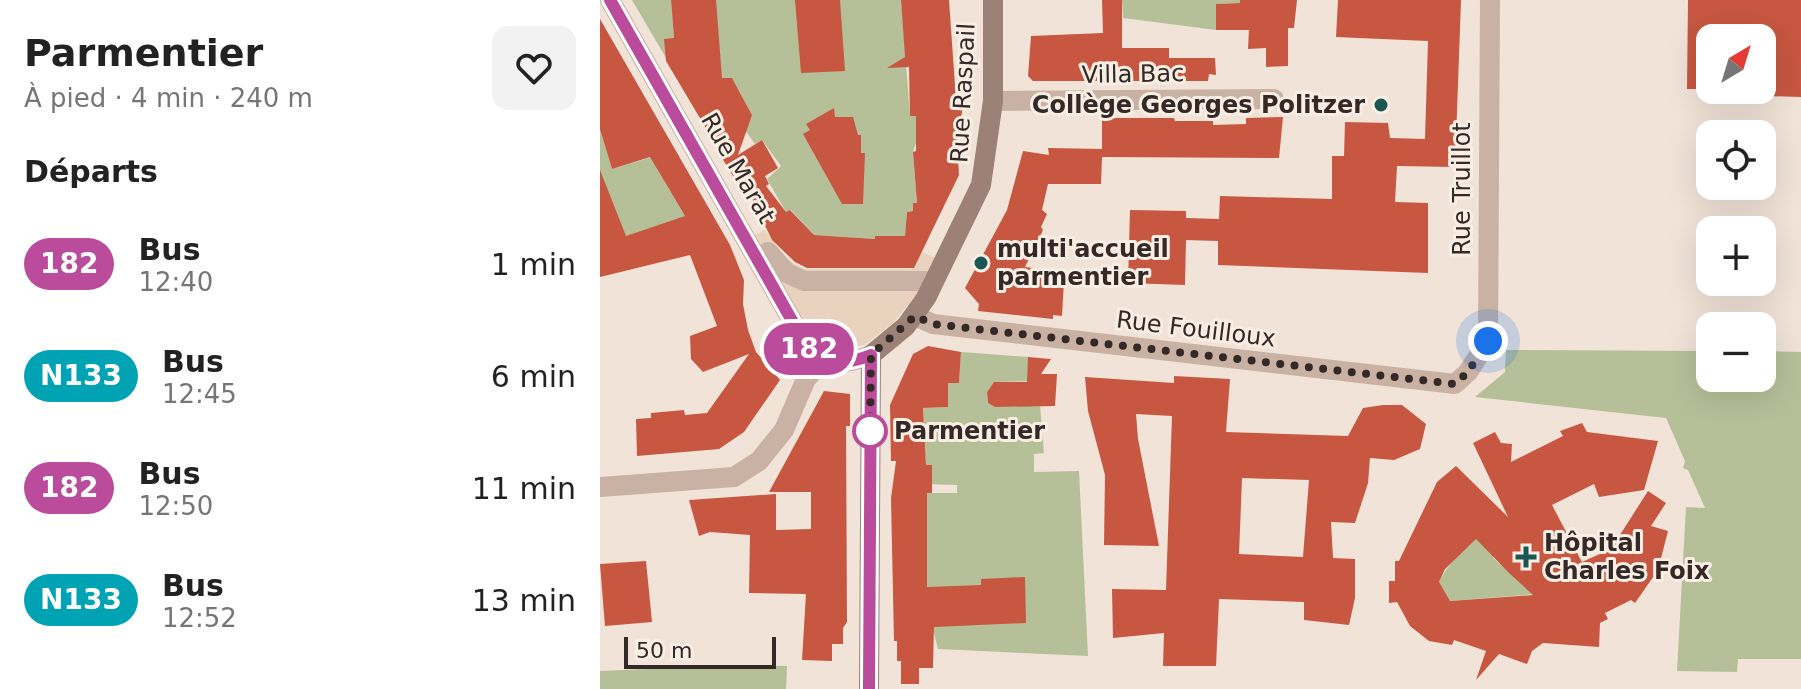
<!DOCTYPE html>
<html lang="fr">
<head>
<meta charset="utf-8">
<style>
	:root { --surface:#fff; --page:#f2f2f2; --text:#222; --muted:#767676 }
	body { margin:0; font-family:"DejaVu Sans",sans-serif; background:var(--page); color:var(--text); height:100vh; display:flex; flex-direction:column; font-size:30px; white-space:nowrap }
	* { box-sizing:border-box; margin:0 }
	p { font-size:26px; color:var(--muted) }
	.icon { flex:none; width:44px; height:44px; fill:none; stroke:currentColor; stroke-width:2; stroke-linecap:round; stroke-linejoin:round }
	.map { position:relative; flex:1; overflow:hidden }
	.side { display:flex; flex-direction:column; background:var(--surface); width:600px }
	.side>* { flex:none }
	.badge { padding:0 16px; border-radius:26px; font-size:28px; line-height:52px }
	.needle { width:52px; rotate:38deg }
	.tools { position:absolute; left:1096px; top:24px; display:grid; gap:16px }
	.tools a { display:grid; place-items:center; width:80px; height:80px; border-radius:16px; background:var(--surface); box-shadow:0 8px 32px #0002; font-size:40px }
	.scale { position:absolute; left:24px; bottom:20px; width:152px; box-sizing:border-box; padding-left:8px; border:4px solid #342926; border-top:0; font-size:22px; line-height:28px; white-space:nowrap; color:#342926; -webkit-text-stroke:6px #f9eee4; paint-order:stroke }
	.you { position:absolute; width:40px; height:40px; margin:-20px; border:6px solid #fff; border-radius:50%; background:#1a73e8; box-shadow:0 0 0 12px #1a73e833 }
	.map>.badge { position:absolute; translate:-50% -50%; box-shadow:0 0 0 4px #fff }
	h2 { padding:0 24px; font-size:30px; line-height:72px }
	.round { display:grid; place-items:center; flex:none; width:84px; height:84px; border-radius:16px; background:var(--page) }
	.head { display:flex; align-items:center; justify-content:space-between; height:136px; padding:0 24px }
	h1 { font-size:38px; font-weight:700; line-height:60px }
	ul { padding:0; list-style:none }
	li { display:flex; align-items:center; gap:24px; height:112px; padding:0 24px }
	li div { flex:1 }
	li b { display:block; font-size:30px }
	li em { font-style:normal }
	li .badge { min-width:88px; font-weight:700; text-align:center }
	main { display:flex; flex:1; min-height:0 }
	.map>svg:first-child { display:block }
	.green { fill:#b6c098 }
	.plaza { fill:#e9d3bf }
	.building { fill:#c75740; fill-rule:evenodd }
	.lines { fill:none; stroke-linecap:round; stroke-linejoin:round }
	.street { stroke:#c9b2a4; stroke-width:20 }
	.secondary { stroke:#9c8176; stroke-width:20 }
	.line-casing { stroke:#fff; stroke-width:18 }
	.line { stroke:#ba4c9b; stroke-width:12 }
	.walk { stroke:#342926; stroke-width:8; stroke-dasharray:0 14.4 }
	.poi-dot { fill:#1b5655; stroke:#f9eee4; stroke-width:3 }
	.stop-dot { fill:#fff; stroke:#ba4c9b; stroke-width:4 }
	.labels { text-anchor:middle; stroke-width:6; stroke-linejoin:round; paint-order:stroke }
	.street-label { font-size:24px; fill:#342926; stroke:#f9eee4 }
	.poi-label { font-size:24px; font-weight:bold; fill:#342926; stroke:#f9eee4; text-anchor:start }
	.stop-label { font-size:24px; font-weight:bold; fill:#342926; stroke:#f9eee4; text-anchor:start }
</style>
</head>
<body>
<main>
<section class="side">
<div class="head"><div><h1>Parmentier</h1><p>À pied · 4 min · 240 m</p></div><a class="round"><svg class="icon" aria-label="heart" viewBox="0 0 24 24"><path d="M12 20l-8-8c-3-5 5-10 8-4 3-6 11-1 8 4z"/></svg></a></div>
<h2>Départs</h2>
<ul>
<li><span class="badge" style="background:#ba4c9b;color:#fff">182</span><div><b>Bus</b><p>12:40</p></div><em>1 min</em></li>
<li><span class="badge" style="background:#00a3b4;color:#fff">N133</span><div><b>Bus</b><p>12:45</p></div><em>6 min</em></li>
<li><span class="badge" style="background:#ba4c9b;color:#fff">182</span><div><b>Bus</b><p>12:50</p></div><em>11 min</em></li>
<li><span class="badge" style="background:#00a3b4;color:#fff">N133</span><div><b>Bus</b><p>12:52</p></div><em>13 min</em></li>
</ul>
</section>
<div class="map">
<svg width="1201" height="689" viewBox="0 0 1201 689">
	<rect width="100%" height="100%" fill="#f1e3d8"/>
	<!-- green -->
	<g class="green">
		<path d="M32,0H71L74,38L66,58Z"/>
		<path d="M116,0H301L310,115H323L324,141L316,143L313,152L317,203H313V211L307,212L305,236H276L275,239L214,235L191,210L186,212L167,179L181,166L162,140L155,144L142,126L152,115L132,78L101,80Z"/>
		<path d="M522,0H640V3L616,4V30L523,18Z"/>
		<path d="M0,113L1,132L12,169L75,150L79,156L57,169L85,216L54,233L0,244Z"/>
		<path d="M906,350L1110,351V378H1162V351L1201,352V659H1138L1137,672L1077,671L1086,507L1105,508L1088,470L1083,468L1085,461L1066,418L875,397L905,372Z"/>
		<path d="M361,352L428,357V369L439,381L394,382L387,392L388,403L395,407L440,405L444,453L434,454V472L479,471L488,656L338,649L327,605V493H357V485L326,484V474H332V465H326L323,408L348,407V383L359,382Z"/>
		<path d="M905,513L907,518L893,558L923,584L951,593L849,601L838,584C852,556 879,531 905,513Z"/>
		<path d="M137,665L187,666L186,689H0V671Z"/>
	</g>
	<!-- plaza -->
	<path class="plaza" d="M164,230L189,261L205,269H311L322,252L338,259L321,289L293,323L264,345L237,349L211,337L152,237Z"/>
	<!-- building -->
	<g class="building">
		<path d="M71,0H116L122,78H132L152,115L138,155L162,140L178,168L165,176L169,184L166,186L186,212L190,210L214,235L275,239V236H305L307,212L313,211V203H317L313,152L316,151V116H310L309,67L287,68L305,57L301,0H349L356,100H364L357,142L359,175L314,268H207L195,262L172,240L147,188L139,186L122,158L116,135L107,130L66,61L64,39L74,38Z"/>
		<path d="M195,0H240L245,71L201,73Z"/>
		<path d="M502,0H522V48H569V58H615L616,75L609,74L608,81H433L428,76L431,36L503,33Z"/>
		<path d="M640,0H697L694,28H688V66L666,67V48L648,49L649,30H616V4L640,3Z"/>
		<path d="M738,0H861L855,167L797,166L795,202L828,203V273L618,265V241L586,240L585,285L528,283L530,210L586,211V218L619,219L620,196L732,199V156H744L745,122L788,123L790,138L825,139L828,41L736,37Z"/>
		<path d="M1088,0H1201V97L1166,96L1167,89H1162V38H1110V89H1087Z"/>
		<path d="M0,19L130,245L144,280L143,304L148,330L156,352L180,380L144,432L119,449L37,456L36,419L51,418V413L84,410L85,415L107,413L149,354L103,372L91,359L90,336L117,326L90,255L0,277V170L26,236L85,216L50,157L12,169L0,129Z"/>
		<path d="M234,108L235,117H253L258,135H261V153H265L263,204H242L203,134L210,130L206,124Z"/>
		<path d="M683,117L679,158L502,157L501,184H448L442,210L447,214L441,227L443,230L425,267L458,271L456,282L464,281L462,316L453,315V319L378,311L379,304L365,288L407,210L423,151L449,155L448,148L502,149V118H574L575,121H613V125L646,124V118Z"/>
		<path d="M328,346L361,352L359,383H348V407L323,408L326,465H332V493H327V587L381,585V579L425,577L426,623L334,627L333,668H319V684H301V661H297V641H294L291,498L296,461H291L290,405L313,354Z"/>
		<path d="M428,357L451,359L441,374H457L455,406L395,407L388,403L387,392L394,382H427Z"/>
		<path d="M574,376L630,379L626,432L748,436L763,408L783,405H802L826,424L820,449L794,460L770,458L768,483L755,523L731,522L733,558L755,559V598L749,625L704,620V602L619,599L616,666H563L564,633L513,638L512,589L566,590L572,416L536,414L538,439L559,546L504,545L505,475L488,411L485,377L574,383ZM642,478L709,480L703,557L639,554Z"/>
		<path d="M224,391L250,394V426H246L247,622L243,628V644H232V661L202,660L206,594L149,593L150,535L110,532L99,536L89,500L176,494V530L211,529V492H169Z"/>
		<path d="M982,423L987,432L1058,441L1044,490L999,497L994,484L952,505L982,562L1011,549L1048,491L1066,503L1051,526L1068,531L1058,570L1035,603L1031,600L1005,613L1008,619L1000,623L999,647L943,643L932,651L927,664L899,654L876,680L886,651L854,640L852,645L829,641L810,626L797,602L789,603V581H795V561H799L837,482L856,466L908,517L873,443L895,432L901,443L912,444L911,462L963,436L960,431ZM876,539L908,572L933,595L850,601L839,582L845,569Z"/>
		<path d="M46,561L52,622L5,626L0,564Z"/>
	</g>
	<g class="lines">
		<!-- street -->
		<g class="street">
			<path d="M10,0L207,347C229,365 246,365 271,355"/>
			<path d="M393,101L674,99"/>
			<path d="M164,255L168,252L187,273L204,281H326"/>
			<path d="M315,316L333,324L855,384L868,372L888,341L890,0"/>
			<path d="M0,487L134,477L159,461L184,430L206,379L223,360"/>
		</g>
		<!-- secondary -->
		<path class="secondary" d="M269,689L271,355L306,326L326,298L381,185L393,101V0"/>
	</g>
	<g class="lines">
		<!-- line casing -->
		<g class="line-casing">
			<path id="line" d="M10,0L207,347C229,365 246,365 271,355L269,689"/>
		</g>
		<!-- line -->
		<use href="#line" class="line"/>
		<!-- walk -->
		<path class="walk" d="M270,431L271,355L315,316L333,324L855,384L868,372L888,341"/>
	</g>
	<!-- markers -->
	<g class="poi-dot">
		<circle cx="781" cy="105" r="8"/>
		<circle cx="381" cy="263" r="8"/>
		<path d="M922 545h8v8h8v8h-8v8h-8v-8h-8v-8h8z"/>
	</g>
	<circle class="stop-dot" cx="270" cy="431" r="16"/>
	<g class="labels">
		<!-- street labels -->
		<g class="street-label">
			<text transform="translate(533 74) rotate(-1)" y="8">Villa Bac</text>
			<text transform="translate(363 93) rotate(-87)" y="8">Rue Raspail</text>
			<text transform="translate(138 168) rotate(60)" y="8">Rue Marat</text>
			<text transform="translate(862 189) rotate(-90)" y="8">Rue Truillot</text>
			<text transform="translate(596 329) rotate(7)" y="8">Rue Fouilloux</text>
		</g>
		<!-- poi labels -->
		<g class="poi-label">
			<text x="765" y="113" text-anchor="end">Collège Georges Politzer</text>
			<text x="397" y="257">multi'accueil<tspan x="397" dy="28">parmentier</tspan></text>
			<text x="944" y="551">Hôpital<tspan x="944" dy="28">Charles Foix</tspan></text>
		</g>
		<!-- stop labels -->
		<g class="stop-label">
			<text x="294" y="439">Parmentier</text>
		</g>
	</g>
</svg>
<div class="tools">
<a><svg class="needle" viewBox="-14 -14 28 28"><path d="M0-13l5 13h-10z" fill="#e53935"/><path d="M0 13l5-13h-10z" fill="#767676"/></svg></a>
<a><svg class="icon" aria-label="locate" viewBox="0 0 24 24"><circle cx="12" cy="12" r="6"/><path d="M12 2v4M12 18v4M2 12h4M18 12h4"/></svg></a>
<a>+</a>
<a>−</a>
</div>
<div class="scale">50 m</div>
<div class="you" style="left:888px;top:341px"></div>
<b class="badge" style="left:209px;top:349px;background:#ba4c9b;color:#fff">182</b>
</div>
</main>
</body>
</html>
